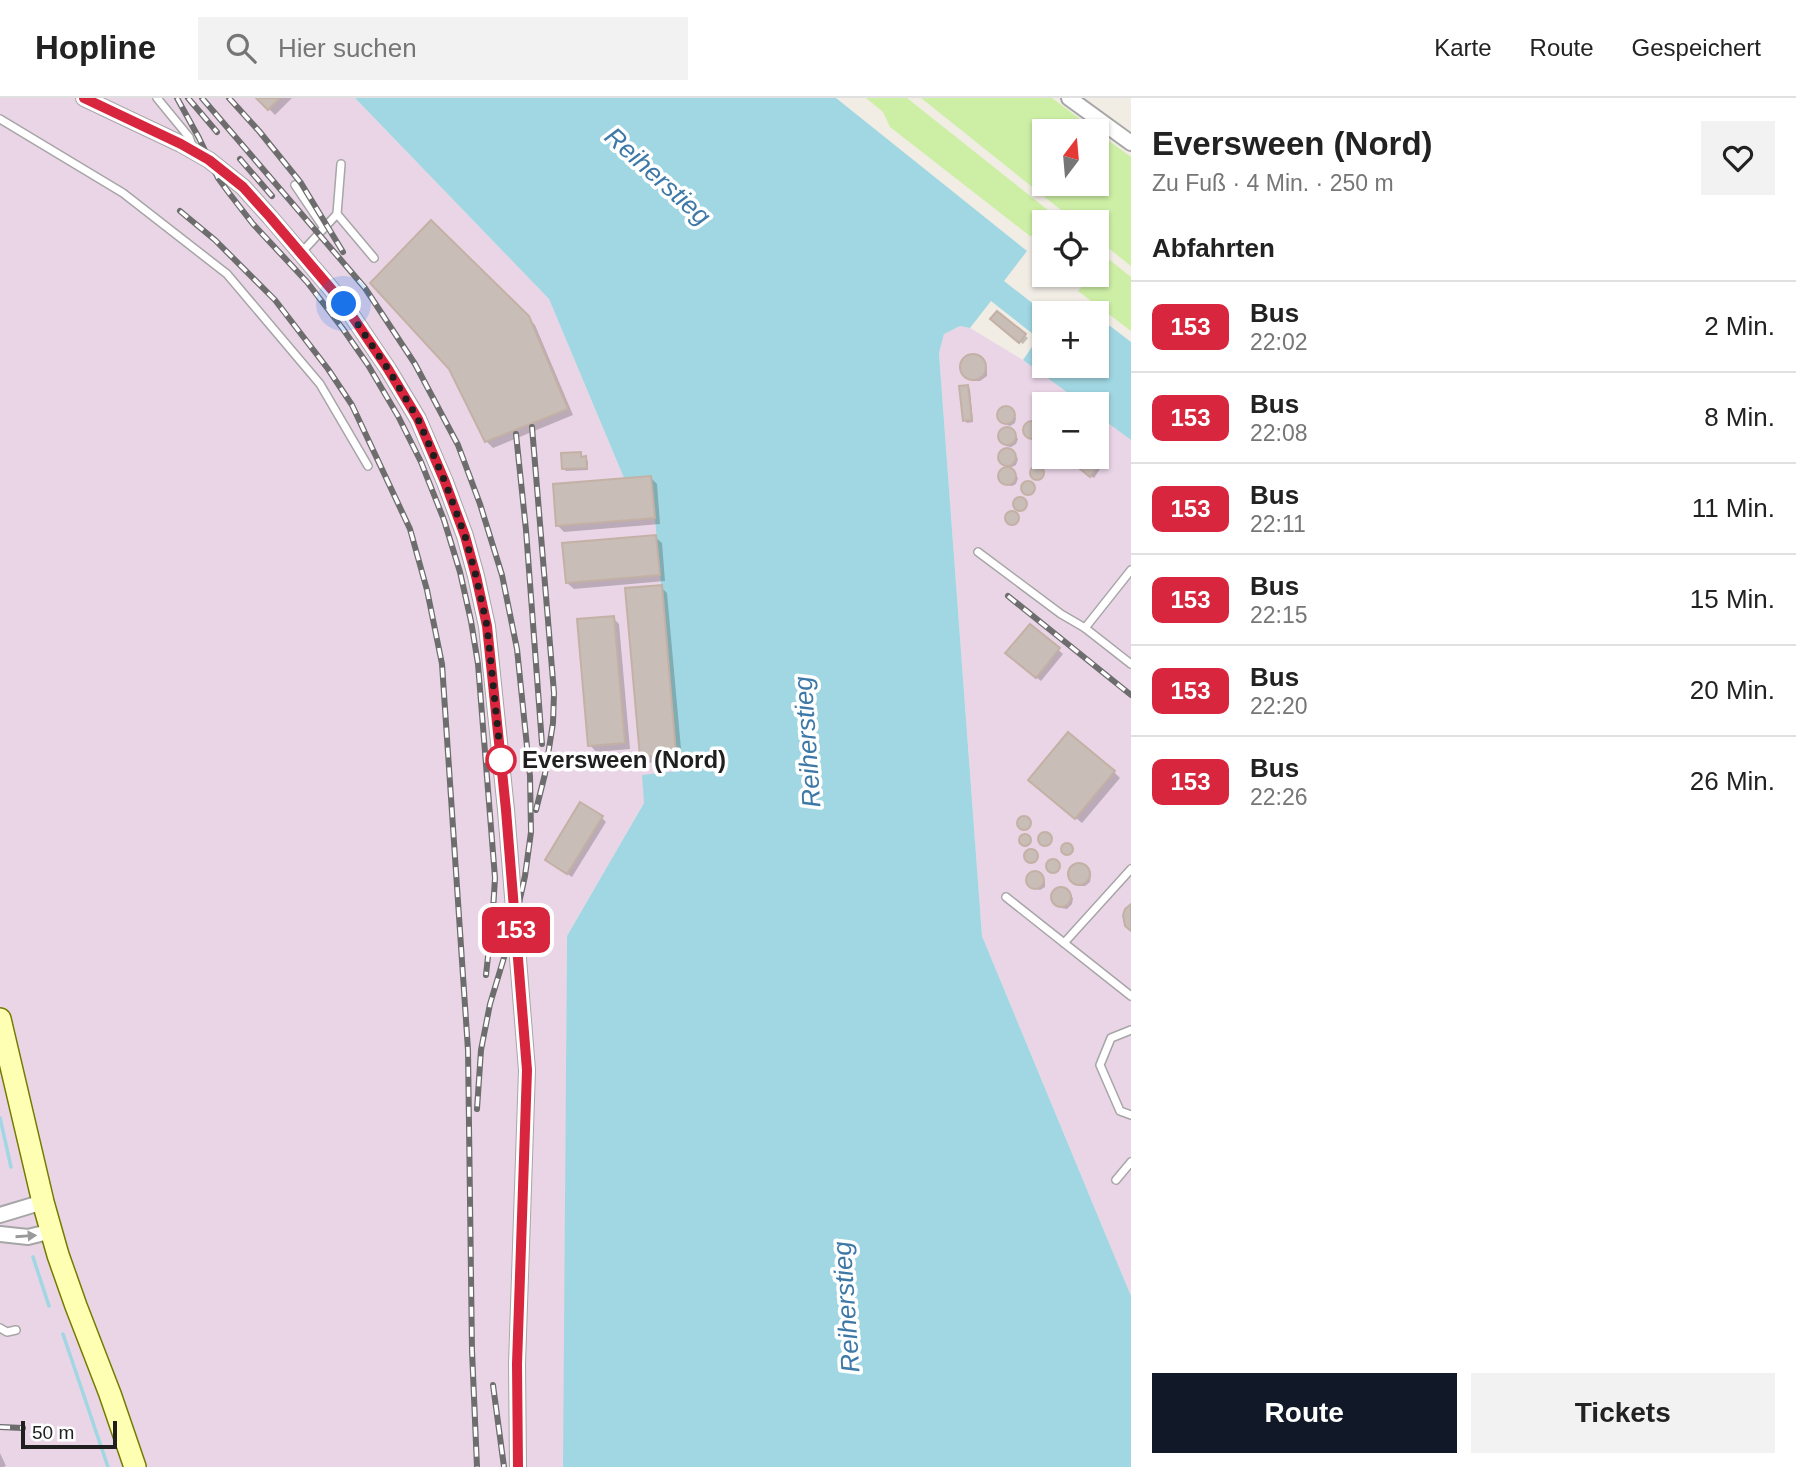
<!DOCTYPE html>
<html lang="de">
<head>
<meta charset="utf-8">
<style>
	:root { --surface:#fff; --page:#f2f2f2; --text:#222; --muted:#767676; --line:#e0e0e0; --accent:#111827 }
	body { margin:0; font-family:Helvetica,sans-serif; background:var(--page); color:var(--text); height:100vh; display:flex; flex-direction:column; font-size:26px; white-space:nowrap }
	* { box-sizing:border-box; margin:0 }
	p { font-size:23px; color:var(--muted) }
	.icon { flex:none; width:38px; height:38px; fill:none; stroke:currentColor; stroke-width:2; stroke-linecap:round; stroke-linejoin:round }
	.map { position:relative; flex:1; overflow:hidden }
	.drawer { display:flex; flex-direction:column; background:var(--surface); width:665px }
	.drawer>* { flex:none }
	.badge { padding:0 14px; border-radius:10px; font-size:24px; line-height:46px }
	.needle { width:46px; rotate:16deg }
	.controls { position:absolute; left:1032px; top:21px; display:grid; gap:14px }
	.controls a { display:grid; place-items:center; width:77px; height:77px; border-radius:0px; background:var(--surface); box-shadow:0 2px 5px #0004; font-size:35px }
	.scale { position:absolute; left:21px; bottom:18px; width:96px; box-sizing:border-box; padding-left:7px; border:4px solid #1f1f1f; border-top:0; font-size:19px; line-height:24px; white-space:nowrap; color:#1f1f1f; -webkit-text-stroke:5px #fff; paint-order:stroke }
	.you { position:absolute; width:35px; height:35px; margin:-18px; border:5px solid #fff; border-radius:50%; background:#1a73e8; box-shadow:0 0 0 10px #1a73e833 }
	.map>.badge { position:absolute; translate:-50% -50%; box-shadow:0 0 0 4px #fff }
	h2 { padding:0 21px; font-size:26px; line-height:63px }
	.round { display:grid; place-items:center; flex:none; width:74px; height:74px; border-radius:0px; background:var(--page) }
	.head { display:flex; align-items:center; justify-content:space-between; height:119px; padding:0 21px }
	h1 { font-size:33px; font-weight:600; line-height:52px }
	.cta { display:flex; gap:14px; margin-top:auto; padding:14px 21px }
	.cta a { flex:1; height:80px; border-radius:0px; background:var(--accent); color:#fff; font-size:28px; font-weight:600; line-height:80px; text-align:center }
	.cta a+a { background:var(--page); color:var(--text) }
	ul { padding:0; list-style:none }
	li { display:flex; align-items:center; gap:21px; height:91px; padding:0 21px; border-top:2px solid var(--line) }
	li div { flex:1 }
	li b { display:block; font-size:26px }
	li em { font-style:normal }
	li .badge { min-width:77px; font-weight:700; text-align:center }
	header { display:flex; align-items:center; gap:42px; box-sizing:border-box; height:98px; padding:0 35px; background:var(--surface); border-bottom:2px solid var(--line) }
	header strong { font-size:33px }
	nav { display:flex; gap:38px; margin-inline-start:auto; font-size:24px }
	.search { width:490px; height:63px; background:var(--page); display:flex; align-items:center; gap:18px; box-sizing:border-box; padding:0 24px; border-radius:0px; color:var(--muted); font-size:26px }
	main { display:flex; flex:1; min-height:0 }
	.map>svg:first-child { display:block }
	.industrial { fill:#ead5e7 }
	.grass { fill:#cdefa5 }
	.water { fill:#a0d7e2 }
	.shadow { fill:#0003 }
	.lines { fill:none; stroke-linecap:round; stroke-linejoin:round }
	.stream { stroke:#a0d7e2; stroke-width:3.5 }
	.building { fill:#c9bdb7; stroke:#c4b1a5; stroke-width:2 }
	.lane-casing { stroke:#a6a6a6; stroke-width:10 }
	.street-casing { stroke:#a6a6a6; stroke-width:18 }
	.secondary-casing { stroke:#747b00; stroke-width:24 }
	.lane { stroke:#fff; stroke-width:7 }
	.street { stroke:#fff; stroke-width:14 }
	.secondary { stroke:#ffffb3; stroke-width:21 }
	.rail-casing { stroke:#6d6d6d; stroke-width:6 }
	.rail { stroke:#fff; stroke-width:3.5; stroke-dasharray:10; stroke-linecap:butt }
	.oneway { fill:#9a9a9a }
	.line-casing { stroke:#fff; stroke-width:16 }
	.line { stroke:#d7263d; stroke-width:10 }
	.walk { stroke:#1f1f1f; stroke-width:7; stroke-dasharray:0 12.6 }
	.stop-dot { fill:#fff; stroke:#d7263d; stroke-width:3.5 }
	.labels { text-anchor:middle; stroke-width:7; stroke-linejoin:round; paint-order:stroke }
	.stop-label { font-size:24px; font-weight:bold; fill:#1f1f1f; stroke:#fff; text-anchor:start }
	.water-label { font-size:26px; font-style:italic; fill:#3d78a7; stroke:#fff }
</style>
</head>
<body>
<header>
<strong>Hopline</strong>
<div class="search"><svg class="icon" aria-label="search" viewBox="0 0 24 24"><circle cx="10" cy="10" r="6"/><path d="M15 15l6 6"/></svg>Hier suchen</div>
<nav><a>Karte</a><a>Route</a><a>Gespeichert</a></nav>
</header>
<main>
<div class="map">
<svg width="1131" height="1369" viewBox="0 0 1131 1369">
	<rect width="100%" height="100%" fill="#f1ece4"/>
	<!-- industrial -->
	<g class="industrial">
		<path d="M0,0H355L549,201L624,380L651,378L678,674L644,705L567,838L564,1369H0Z"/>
		<path d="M960,228L970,230L1023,262L1083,306H1045V359H1097V317L1131,342V1198L982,838L939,255L944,236Z"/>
	</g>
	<!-- grass -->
	<g class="grass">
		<path d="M866,0H907L1063,124H1045V138L1042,136L1030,138L890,29L883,14Z"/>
		<path d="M921,0H1052L1096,33H1045V86H1097V34L1131,59V168L1097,141V124H1076Z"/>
		<path d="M1097,152L1131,179V233L1078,193L1092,177H1097Z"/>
	</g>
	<!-- water -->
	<path class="water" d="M355,0H836L1027,153L1004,183L1045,215V268H1097V218L1131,244V342L1097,317V306H1083L1023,262L1038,240L991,203L970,230L960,228L944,236L939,255L982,838L1131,1198V1369H563L567,838L644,705L642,677L678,673L651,378L624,380L549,201Z"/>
	<!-- shadow -->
	<g class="shadow">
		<path d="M258,0H292L275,17Z"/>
		<path d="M431,125L535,227L573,317L493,350L486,343L450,270Z"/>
		<path d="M997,215L1028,240L1023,246L994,224Z"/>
		<path d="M970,259L979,260L987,270V278L980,283H972L963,272L964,264Z"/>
		<path d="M967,289L970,291L973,324L967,325L964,322Z"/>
		<path d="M1005,310L1010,312L1016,320L1015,325L1010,328L1005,326L999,318L1000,313Z"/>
		<path d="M1031,325L1036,327L1042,335L1041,340L1036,343L1031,341L1025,333L1026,328Z"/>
		<path d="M1006,331L1012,333L1018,341L1016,346L1011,349L1006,348L1000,339L1002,334Z"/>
		<path d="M1006,352L1012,353L1018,361L1016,367L1008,371L1012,372L1018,380L1016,386L1012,388L1006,387L1000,379L1002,373L1010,369L1006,368L1000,360L1002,354Z"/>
		<path d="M580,355L583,360L588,363V372L566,373L564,371Z"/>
		<path d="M1088,361L1100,371L1094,380L1083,373Z"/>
		<circle cx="1038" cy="376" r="5.5"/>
		<path d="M650,379L657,386L660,426L564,434L558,428Z"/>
		<circle cx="1029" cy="391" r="5.5"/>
		<circle cx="1021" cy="406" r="5.5"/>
		<circle cx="1013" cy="421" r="6"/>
		<path d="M655,439L662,445L665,483L574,491L567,485Z"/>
		<path d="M661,489L667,495L682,662L648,665L642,658Z"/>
		<path d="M613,520L619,526L630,651L596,654L590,647Z"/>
		<path d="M1030,528L1063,556L1041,583L1012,560Z"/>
		<path d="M1114,674L1120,680L1082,725L1037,688Z"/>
		<path d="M601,719L606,724L572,779L547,762Z"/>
		<circle cx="1025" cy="726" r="5.5"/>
		<circle cx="1046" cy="742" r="6"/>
		<circle cx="1026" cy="743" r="5"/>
		<circle cx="1068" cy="752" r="5"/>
		<circle cx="1032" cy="759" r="6"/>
		<circle cx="1054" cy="769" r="5.5"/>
		<path d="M1077,767L1084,768L1091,777L1090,784L1085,788H1078L1070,778L1071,772Z"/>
		<path d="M1033,775L1038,776L1045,783V789L1040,792L1035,791L1028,784L1029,778Z"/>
		<path d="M1058,791H1065L1073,800L1072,806L1067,811L1061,810L1053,802V795Z"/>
		<path d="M0,1355L6,1368L3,1369H0Z"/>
	</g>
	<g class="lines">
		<!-- stream -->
		<g class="stream">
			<path d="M0,1020L11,1069"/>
			<path d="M33,1159L49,1208"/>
			<path d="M63,1236L108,1369"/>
		</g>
	</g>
	<!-- building -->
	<g class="building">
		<path d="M256,0H280L268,12Z"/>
		<path d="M431,122L529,218L568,311L485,344L449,271L370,185Z"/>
		<path d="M997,213L1026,236L1019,245L990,221Z"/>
		<circle cx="973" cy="269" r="13"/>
		<path d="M968,287L972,322L963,323L959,288Z"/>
		<circle cx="1006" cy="317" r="9"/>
		<circle cx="1032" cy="332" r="9"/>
		<circle cx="1007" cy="338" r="9"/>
		<circle cx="1007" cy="359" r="9"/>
		<path d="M581,354V359L586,358L587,370L562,371L561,355Z"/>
		<path d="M1044,354L1045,359H1051L1052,361L1050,366L1045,369L1040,366L1037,362L1039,357Z"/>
		<path d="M1087,359L1099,367L1090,379L1079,370Z"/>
		<circle cx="1037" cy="375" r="7"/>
		<circle cx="1007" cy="378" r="9"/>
		<path d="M651,378L655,420L556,428L553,386Z"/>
		<circle cx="1028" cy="390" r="7"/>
		<circle cx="1020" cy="406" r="7"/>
		<circle cx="1012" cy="420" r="7"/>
		<path d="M656,437L660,477L566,485L562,445Z"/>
		<path d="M662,487L676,656L640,659L625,490Z"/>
		<path d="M614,518L625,645L588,648L577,521Z"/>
		<path d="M1030,526L1060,550L1036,580L1005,555Z"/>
		<path d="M1068,634L1115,673L1075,721L1028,682Z"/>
		<path d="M580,704L603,718L567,776L545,762Z"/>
		<circle cx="1024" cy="725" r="7"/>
		<circle cx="1045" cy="741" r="7"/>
		<circle cx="1025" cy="742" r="6"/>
		<circle cx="1067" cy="751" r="6"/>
		<circle cx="1031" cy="758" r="7"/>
		<circle cx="1053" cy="768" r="7"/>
		<circle cx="1079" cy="776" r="11"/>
		<circle cx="1035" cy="782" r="9"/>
		<circle cx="1061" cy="799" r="10"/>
		<path d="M1131,806V833L1125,828L1123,817L1125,811Z"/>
	</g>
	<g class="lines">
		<!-- lane casing -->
		<g class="lane-casing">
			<g id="lane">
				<path d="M157,0L189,39L193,50"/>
				<path d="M0,21L123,95L227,176L320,286L368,368"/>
				<path d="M295,87L324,130"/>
				<path d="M337,116L374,160"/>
				<path d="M301,155L337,116L341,66"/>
				<path d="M978,454L1061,516L1085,530L1131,566"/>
				<path d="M1085,530L1131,472"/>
				<path d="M1006,799L1131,898"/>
				<path d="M1064,845L1131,771"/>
				<path d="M1131,932L1111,940L1100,967L1120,1013L1131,1017"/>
				<path d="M1116,1082L1131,1064"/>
				<path d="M0,1230L7,1234L16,1232"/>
			</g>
		</g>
		<!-- street casing -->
		<g class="street-casing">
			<g id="street">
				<path d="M84,0L181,46L209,62L243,89L270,119L344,206L388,271L418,321L445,384L465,438L476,478L487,528L506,712L527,972L517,1266L518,1369"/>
				<path d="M1069,0L1131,45"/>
				<path d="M0,1117L43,1104"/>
				<path d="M0,1136L28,1139L52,1133"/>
			</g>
		</g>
		<!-- secondary casing -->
		<g class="secondary-casing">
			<path id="secondary" d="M0,921L43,1104L58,1157L76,1208L110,1296L135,1369"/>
		</g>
		<!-- lane -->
		<use href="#lane" class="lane"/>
		<!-- street -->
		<use href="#street" class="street"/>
		<!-- secondary -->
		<use href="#secondary" class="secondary"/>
		<!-- rail casing -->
		<g class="rail-casing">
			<g id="rail">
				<path d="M177,0L199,40L218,80L229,95L253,126L307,184L343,231L368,267L398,318L421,364L444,422L460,474L471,523L478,566L495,780L493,812L486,877"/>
				<path d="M188,0L217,34"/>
				<path d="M202,0L365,190L415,266L458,347L480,406L502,477L517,551L530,678L531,734L525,778L515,823L490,906L481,952L477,1011"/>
				<path d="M229,0L259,33L301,85L343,154"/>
				<path d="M240,61L272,98"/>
				<path d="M180,113L215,142L275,202L328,271L352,307L410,431L427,492L442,566L468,952L472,1253L477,1369"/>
				<path d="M532,329L554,595L553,625L545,676L536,712"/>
				<path d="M516,336L526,432L542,646"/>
				<path d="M1008,498L1131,597"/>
				<path d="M493,1287L504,1369"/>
				<path d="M0,1329L23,1330"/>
			</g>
		</g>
		<!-- rail -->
		<use href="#rail" class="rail"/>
	</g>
	<!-- one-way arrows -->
	<defs><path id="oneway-solid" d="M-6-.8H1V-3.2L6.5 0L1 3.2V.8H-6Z" transform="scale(1.75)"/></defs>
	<use class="oneway" href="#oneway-solid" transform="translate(26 1138) rotate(-4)"/>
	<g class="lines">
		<!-- line casing -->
		<g class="line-casing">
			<path id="line" d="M84,0L181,46L209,62L243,89L270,119L344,206L388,271L418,321L445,384L465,438L476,478L487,528L506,712L527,972L517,1266L518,1369"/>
		</g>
		<!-- line -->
		<use href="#line" class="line"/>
		<!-- walk -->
		<path class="walk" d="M344,206L388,271L418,321L445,384L465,438L476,478L487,528L501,662"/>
	</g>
	<!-- markers -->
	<circle class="stop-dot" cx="501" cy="662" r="14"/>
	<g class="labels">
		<!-- stop labels -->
		<g class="stop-label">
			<text x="522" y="670">Eversween (Nord)</text>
		</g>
		<!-- water labels -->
		<g class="water-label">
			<text transform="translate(658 78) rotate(42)" y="9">Reiherstieg</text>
			<text transform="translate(807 644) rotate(-94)" y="9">Reiherstieg</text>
			<text transform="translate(846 1209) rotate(-94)" y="9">Reiherstieg</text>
		</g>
	</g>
</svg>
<div class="controls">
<a><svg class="needle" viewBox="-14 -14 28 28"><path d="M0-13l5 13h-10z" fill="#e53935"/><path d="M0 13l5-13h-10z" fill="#767676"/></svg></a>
<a><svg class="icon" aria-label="locate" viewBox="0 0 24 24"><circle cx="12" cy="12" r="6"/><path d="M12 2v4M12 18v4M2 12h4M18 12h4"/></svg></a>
<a>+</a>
<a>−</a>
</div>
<div class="scale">50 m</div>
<div class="you" style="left:344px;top:206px"></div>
<b class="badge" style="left:516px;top:832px;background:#d7263d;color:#fff">153</b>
</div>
<section class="drawer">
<div class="head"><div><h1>Eversween (Nord)</h1><p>Zu Fuß · 4 Min. · 250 m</p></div><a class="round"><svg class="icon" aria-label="heart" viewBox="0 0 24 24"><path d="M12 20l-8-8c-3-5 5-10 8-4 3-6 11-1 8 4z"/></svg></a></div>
<h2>Abfahrten</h2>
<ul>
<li><span class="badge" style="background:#d7263d;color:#fff">153</span><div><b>Bus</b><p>22:02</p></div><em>2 Min.</em></li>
<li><span class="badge" style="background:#d7263d;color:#fff">153</span><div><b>Bus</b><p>22:08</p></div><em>8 Min.</em></li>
<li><span class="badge" style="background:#d7263d;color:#fff">153</span><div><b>Bus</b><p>22:11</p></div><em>11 Min.</em></li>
<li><span class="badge" style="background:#d7263d;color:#fff">153</span><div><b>Bus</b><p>22:15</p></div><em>15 Min.</em></li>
<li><span class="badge" style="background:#d7263d;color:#fff">153</span><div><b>Bus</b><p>22:20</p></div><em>20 Min.</em></li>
<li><span class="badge" style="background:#d7263d;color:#fff">153</span><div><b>Bus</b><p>22:26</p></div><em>26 Min.</em></li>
</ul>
<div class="cta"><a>Route</a><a>Tickets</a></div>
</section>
</main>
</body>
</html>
